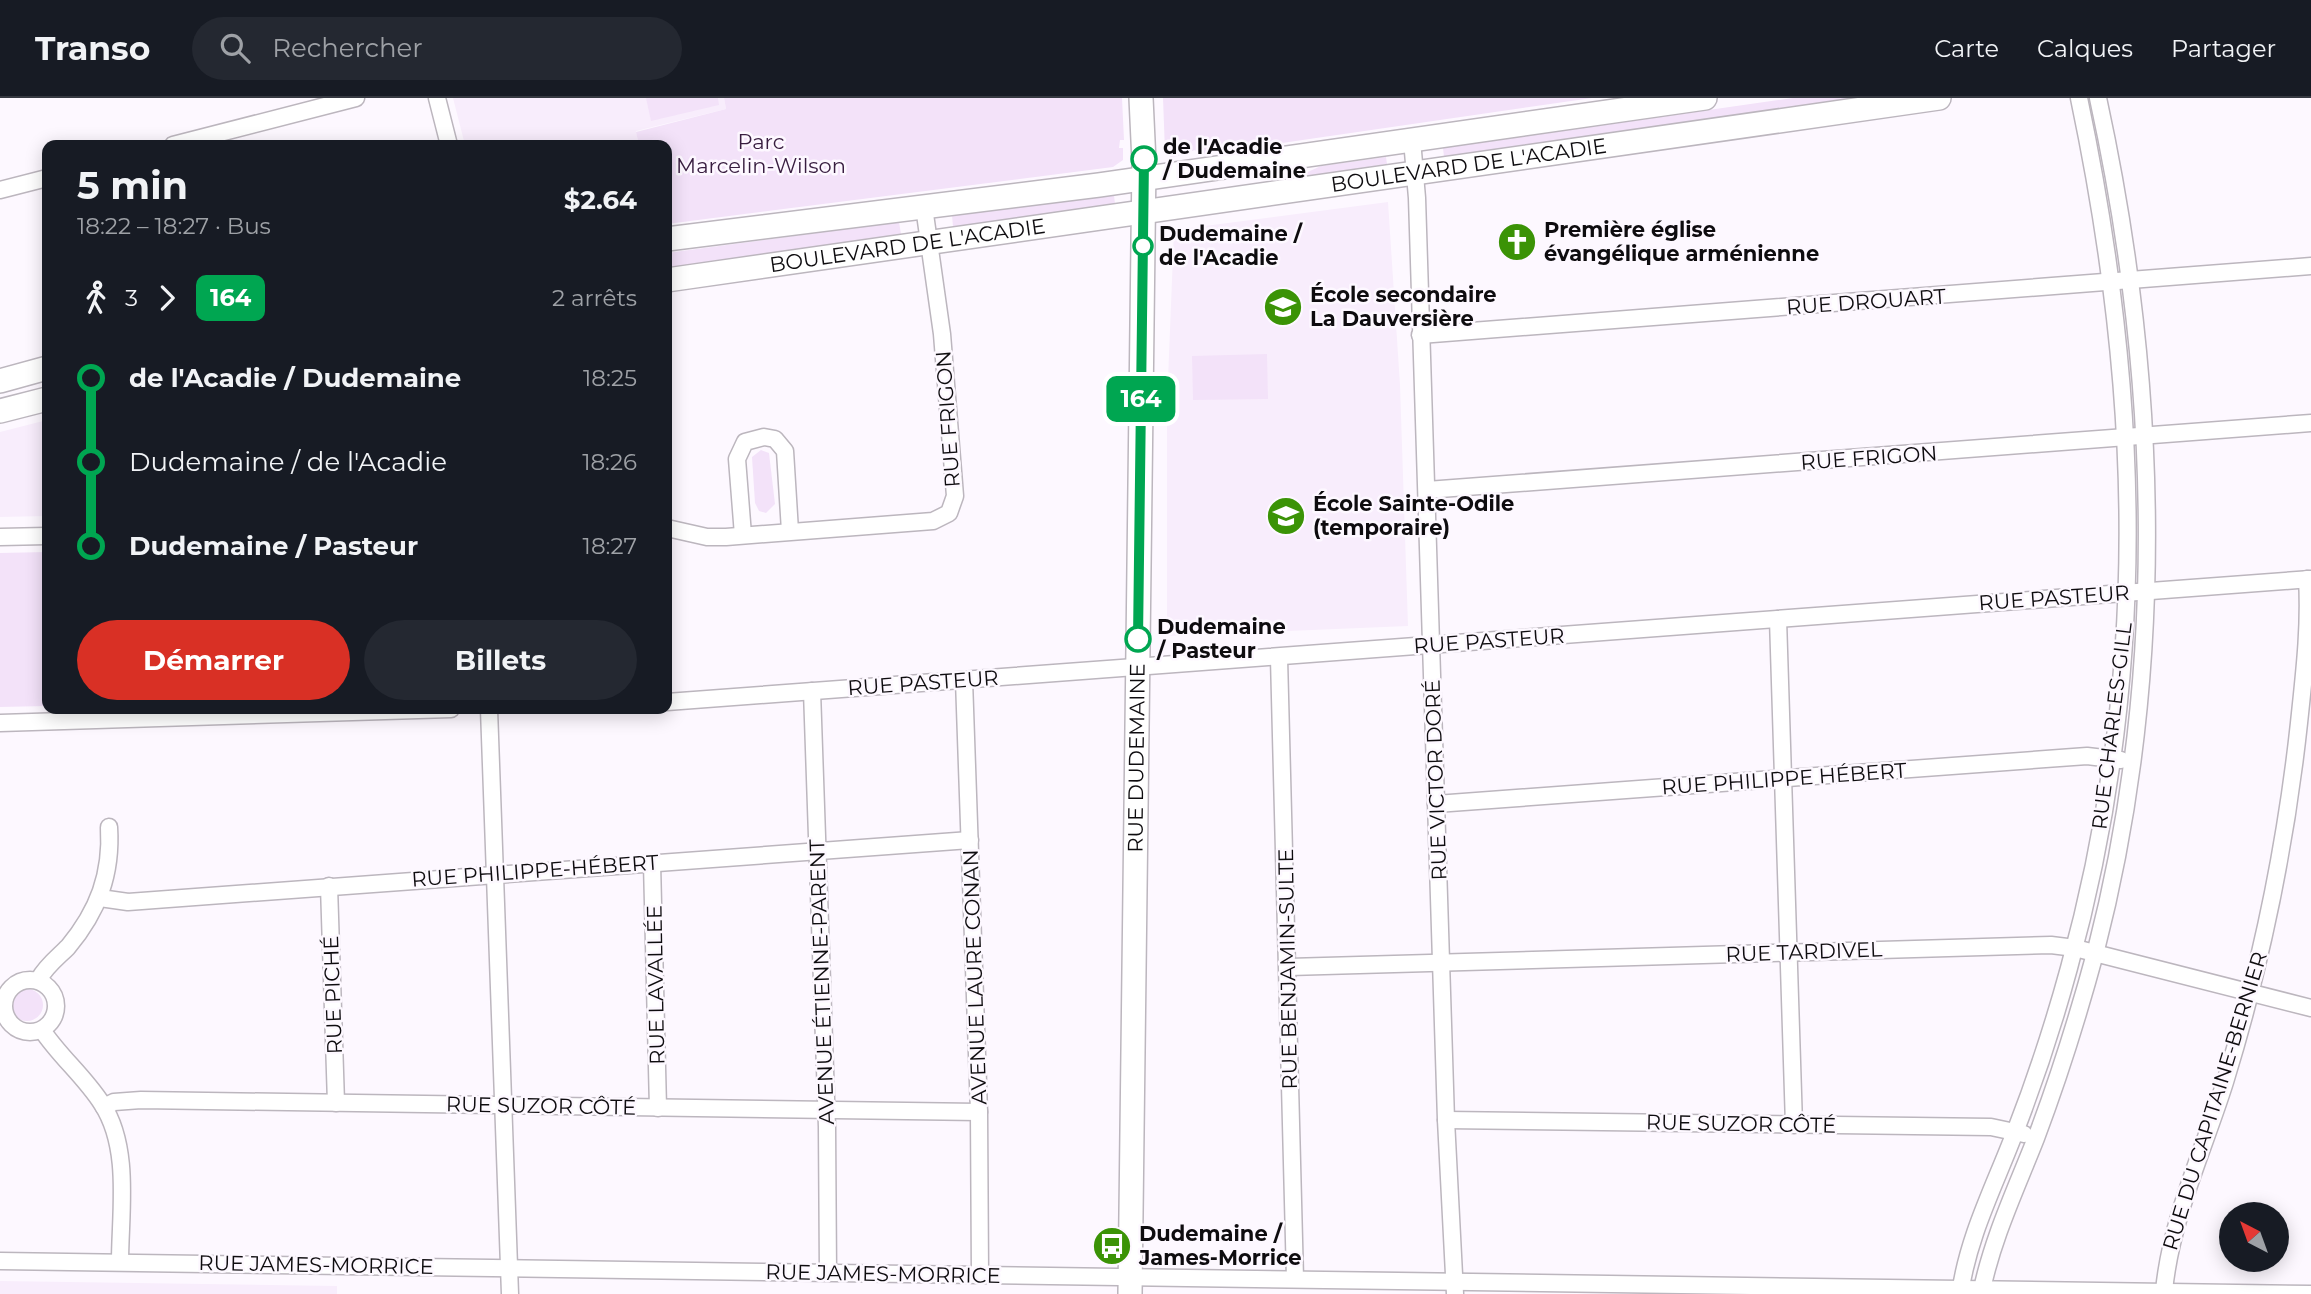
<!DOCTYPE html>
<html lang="fr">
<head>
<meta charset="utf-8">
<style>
	:root { --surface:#171b24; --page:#242831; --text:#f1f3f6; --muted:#9ea1a6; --line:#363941; --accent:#d93025 }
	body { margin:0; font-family:Montserrat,sans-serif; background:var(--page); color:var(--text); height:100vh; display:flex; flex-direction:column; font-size:26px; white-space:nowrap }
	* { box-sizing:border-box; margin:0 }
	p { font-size:23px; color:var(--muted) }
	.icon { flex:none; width:38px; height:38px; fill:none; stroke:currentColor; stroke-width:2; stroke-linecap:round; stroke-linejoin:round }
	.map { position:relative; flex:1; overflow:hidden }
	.drawer { position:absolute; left:42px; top:42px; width:630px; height:574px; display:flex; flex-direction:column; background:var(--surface); border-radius:14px; box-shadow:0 4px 18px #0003 }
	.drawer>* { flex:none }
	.badge { padding:0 14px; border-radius:10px; font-size:24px; line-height:46px }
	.needle { width:46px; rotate:319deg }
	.tools { position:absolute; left:2219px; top:1104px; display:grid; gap:14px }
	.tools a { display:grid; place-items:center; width:70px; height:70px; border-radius:50%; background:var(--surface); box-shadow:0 4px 18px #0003; font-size:35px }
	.map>.badge { position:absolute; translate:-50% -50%; box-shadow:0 0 0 4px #fff }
	.legs { display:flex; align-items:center; gap:10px; height:77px; padding:0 35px; font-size:23px }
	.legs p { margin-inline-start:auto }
	.headline { display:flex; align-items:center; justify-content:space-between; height:119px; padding:0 35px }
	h1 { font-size:38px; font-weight:700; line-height:52px }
	.cta { display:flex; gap:14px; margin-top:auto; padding:14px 35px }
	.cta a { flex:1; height:80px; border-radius:42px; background:var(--accent); color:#fff; font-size:28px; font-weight:700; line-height:80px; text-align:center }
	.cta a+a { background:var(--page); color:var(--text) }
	ul { padding:0 35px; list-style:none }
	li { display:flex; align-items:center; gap:24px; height:84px; font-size:26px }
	li i { display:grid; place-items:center; width:10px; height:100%; margin:0 9px; background:currentColor }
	li i::after { content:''; width:18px; height:18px; margin:-9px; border:5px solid; border-radius:50%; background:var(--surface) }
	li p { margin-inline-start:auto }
	li:first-child i { background:linear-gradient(#0000 50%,currentColor 0) }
	li:last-child i { background:linear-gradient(currentColor 50%,#0000 0) }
	header { display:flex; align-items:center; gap:42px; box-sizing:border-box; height:98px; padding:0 35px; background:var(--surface); border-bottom:2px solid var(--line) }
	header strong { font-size:33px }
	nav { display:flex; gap:38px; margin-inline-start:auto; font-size:24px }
	.search { width:490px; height:63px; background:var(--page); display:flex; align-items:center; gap:18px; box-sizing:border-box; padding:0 24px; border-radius:38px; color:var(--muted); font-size:26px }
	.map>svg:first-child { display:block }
	.built { fill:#f8edfc }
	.green { fill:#f3e2f9 }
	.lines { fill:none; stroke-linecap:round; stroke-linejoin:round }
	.street-casing { stroke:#bcb6be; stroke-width:19 }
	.secondary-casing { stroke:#bcb6be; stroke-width:26 }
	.street { stroke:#fff; stroke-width:16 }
	.secondary { stroke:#fff; stroke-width:23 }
	.line-1-casing { stroke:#fff; stroke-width:16 }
	.line-1 { stroke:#00a651; stroke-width:10 }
	.stop-1-dot { fill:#fff; stroke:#00a651; stroke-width:3.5 }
	.labels { text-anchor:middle; stroke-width:5; stroke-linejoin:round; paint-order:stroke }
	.park-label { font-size:21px; fill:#381d40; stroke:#fdf8ff }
	.stop-label { font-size:21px; font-weight:bold; fill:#0e0c0f; stroke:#fdf8ff; text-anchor:start }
	.street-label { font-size:21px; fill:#0e0c0f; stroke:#fdf8ff }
	.poi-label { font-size:21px; font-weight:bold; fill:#0e0c0f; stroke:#fdf8ff; text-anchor:start }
</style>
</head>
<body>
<header>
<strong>Transo</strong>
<div class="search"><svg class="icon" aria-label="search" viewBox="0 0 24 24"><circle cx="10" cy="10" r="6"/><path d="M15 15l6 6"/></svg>Rechercher</div>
<nav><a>Carte</a><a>Calques</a><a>Partager</a></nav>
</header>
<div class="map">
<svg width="2311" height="1196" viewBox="0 0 2311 1196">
	<rect width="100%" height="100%" fill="#fdf8ff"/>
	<!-- built -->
	<g class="built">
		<path d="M453,0H724L726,11L636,33L639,47H465Z"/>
		<path d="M1388,104L1400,287L1408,528L1167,538V307L1174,132Z"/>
		<path d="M47,322V418L0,419V334Z"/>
		<path d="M0,1183L337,1188V1196H0Z"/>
	</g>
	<!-- green -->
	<g class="green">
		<path d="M646,0H718L719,7L651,23Z"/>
		<path d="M724,0H1122L1124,42H1120L1119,50H1123V62L1113,69L667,126V47H639L636,34L726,11Z"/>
		<path d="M1163,0H1592L1199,57L1195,52L1172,60L1165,54Z"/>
		<path d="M1793,0H1855L1444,59L1443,50Z"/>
		<path d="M1386,59L1387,66L1292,81L1321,68Z"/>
		<path d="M1114,97L1115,106L953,129L952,117Z"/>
		<path d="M899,124L901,136L667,170V155Z"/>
		<path d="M1267,256L1268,301L1193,302L1192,258Z"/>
		<path d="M761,352L769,355L775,406L766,415L759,413L755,405L752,359Z"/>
		<path d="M47,454V608L0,609V455Z"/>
		<circle cx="27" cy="907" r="16"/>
	</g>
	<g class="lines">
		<!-- street casing -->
		<g class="street-casing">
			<g id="street">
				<path d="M437,0L449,47"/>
				<path d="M1412,42L1417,100L1446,1022L1455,1196"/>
				<path d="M173,47L356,0"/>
				<path d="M0,92L47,80"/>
				<path d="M1420,237L2311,168"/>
				<path d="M1427,392L2311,325"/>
				<path d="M667,430L707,439H726L933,423L949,415L955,398L942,236L924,109"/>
				<path d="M743,437L737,361L745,344L764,339L775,341L785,353L790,433"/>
				<path d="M0,439L47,438"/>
				<path d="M1778,521L1794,1027"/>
				<path d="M1279,560L1295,1181"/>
				<path d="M964,582L979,1014L980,1177"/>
				<path d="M812,593L827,1029L828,1175"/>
				<path d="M667,604L2311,481"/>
				<path d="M489,611L510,1196"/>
				<path d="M0,625L451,611"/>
				<path d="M1436,706L2087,658L2121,662"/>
				<path d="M652,765L658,1010"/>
				<path d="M329,788L336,1005"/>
				<path d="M100,800L128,804L970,742"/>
				<path d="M1289,869L2051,847L2075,850L2311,910"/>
				<path d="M39,881C46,868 58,859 68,849C98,813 112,776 109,729"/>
				<circle cx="30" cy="908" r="26"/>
				<path d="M42,932C60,959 85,979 102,1006C131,1050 120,1115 120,1164"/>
				<path d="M104,1009L114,1004L141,1002L979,1014"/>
				<path d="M1446,1022L1991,1029L2024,1036"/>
				<path d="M0,1163L2311,1196"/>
				<path d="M2164,1193C2171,1120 2203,1054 2225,984C2261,867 2286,746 2299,625C2304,577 2310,529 2307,481"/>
				<path d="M1960,1196C1968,1138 1995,1087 2015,1034C2036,980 2054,925 2069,870C2150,577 2141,295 2079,0"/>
				<path d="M1981,1196C1992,1141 2016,1091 2036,1040C2059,979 2079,915 2096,852C2168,573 2159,280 2098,0"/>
			</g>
		</g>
		<!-- secondary casing -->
		<g class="secondary-casing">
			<g id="secondary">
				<path d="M667,141L1099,87L1705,0"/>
				<path id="s1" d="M667,182L1939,0"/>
				<path d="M0,283L47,270"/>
				<path d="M0,313L47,301"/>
				<path id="s2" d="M1130,1196L1144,64L1141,0"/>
			</g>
		</g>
		<!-- street -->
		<use href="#street" class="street"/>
		<!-- secondary -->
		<use href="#secondary" class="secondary"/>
	</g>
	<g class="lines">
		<!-- line-1 casing -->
		<g class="line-1-casing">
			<path id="line-1" d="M1138,541L1144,61"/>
		</g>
		<!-- line-1 -->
		<use href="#line-1" class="line-1"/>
	</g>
	<!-- icons -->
	<defs>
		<g id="church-disc" transform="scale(2.0125)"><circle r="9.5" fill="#3b9306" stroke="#fdf8ff"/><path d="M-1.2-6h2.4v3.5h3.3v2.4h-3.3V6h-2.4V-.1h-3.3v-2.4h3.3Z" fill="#fff"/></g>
		<g id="school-disc" transform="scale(2.0125)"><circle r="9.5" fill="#3b9306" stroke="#fdf8ff"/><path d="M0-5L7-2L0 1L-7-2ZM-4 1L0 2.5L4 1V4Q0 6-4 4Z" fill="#fff"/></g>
		<g id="bus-disc" transform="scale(2.0125)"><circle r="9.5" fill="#3b9306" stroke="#fdf8ff"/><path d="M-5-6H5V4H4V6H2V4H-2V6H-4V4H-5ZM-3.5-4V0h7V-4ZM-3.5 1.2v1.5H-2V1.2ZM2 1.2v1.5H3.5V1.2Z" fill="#fff"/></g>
	</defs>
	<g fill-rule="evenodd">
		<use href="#church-disc" x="1517" y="144"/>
		<use href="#school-disc" x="1283" y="209"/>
		<use href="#school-disc" x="1286" y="418"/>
		<use href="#bus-disc" x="1112" y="1148"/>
	</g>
	<!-- markers -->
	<g class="stop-1-dot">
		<circle cx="1144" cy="61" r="12"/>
		<circle cx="1143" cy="148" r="9"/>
		<circle cx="1138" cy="541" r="12"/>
	</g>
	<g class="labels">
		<!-- park labels -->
		<g class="park-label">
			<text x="761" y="51">Parc<tspan x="761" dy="24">Marcelin-Wilson</tspan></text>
		</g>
		<!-- stop labels -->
		<g class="stop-label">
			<text x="1163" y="56">de l'Acadie<tspan x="1163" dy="24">/ Dudemaine</tspan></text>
			<text x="1159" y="143">Dudemaine /<tspan x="1159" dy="24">de l'Acadie</tspan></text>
			<text x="1157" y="536">Dudemaine<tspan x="1157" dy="24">/ Pasteur</tspan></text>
		</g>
		<!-- street labels -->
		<g class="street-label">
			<text dy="7" stroke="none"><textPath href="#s1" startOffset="810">BOULEVARD DE L'ACADIE</textPath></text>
			<text dy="7" stroke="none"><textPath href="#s1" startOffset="243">BOULEVARD DE L'ACADIE</textPath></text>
			<text transform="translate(1866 204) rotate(-4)" y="7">RUE DROUART</text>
			<text transform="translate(948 321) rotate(-94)" y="7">RUE FRIGON</text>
			<text transform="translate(1869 360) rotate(-4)" y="7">RUE FRIGON</text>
			<text transform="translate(2054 500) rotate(-4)" y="7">RUE PASTEUR</text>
			<text transform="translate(1489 543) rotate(-4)" y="7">RUE PASTEUR</text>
			<text transform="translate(923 585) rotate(-4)" y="7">RUE PASTEUR</text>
			<text transform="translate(2112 628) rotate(-83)" y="7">RUE CHARLES-GILL</text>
			<text dy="7" stroke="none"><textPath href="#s2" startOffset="536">RUE DUDEMAINE</textPath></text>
			<text transform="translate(1784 681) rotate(-4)" y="7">RUE PHILIPPE HÉBERT</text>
			<text transform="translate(1436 682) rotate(-92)" y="7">RUE VICTOR DORÉ</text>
			<text transform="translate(535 773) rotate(-4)" y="7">RUE PHILIPPE-HÉBERT</text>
			<text transform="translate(1804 854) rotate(-2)" y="7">RUE TARDIVEL</text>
			<text transform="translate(1288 871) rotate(-91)" y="7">RUE BENJAMIN-SULTE</text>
			<text transform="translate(975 879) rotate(-92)" y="7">AVENUE LAURE CONAN</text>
			<text transform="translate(822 884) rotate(-92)" y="7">AVENUE ÉTIENNE-PARENT</text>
			<text transform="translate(656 887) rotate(-91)" y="7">RUE LAVALLÉE</text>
			<text transform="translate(333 897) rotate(-92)" y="7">RUE PICHÉ</text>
			<text transform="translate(2215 1003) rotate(-73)" y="7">RUE DU CAPITAINE-BERNIER</text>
			<text transform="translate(541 1008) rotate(1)" y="7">RUE SUZOR CÔTÉ</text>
			<text transform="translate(1741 1026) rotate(1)" y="7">RUE SUZOR CÔTÉ</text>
			<text transform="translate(316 1167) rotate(1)" y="7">RUE JAMES-MORRICE</text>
			<text transform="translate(883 1176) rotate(1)" y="7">RUE JAMES-MORRICE</text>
		</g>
		<!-- poi labels -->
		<g class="poi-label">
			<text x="1544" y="139">Première église<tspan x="1544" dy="24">évangélique arménienne</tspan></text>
			<text x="1310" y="204">École secondaire<tspan x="1310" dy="24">La Dauversière</tspan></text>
			<text x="1313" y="413">École Sainte-Odile<tspan x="1313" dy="24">(temporaire)</tspan></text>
			<text x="1139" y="1143">Dudemaine /<tspan x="1139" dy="24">James-Morrice</tspan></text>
		</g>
	</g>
</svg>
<div class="tools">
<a><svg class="needle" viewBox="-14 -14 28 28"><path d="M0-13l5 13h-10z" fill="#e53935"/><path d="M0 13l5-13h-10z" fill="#9ea1a6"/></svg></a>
</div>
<b class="badge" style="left:1141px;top:301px;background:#00a651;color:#fff">164</b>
<section class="drawer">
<div class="headline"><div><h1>5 min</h1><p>18:22 – 18:27 · Bus</p></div><b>$2.64</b></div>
<div class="legs"><svg class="icon" aria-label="walk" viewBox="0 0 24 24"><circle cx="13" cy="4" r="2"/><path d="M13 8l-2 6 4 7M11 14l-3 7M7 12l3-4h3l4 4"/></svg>3<svg class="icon" aria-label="forward" viewBox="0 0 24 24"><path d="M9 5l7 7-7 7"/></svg><b class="badge" style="background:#00a651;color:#fff">164</b><p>2 arrêts</p></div>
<ul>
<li><i style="color:#00a651"></i><b>de l'Acadie / Dudemaine</b><p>18:25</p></li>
<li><i style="color:#00a651"></i><span>Dudemaine / de l'Acadie</span><p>18:26</p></li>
<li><i style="color:#00a651"></i><b>Dudemaine / Pasteur</b><p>18:27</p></li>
</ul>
<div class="cta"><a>Démarrer</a><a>Billets</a></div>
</section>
</div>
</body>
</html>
